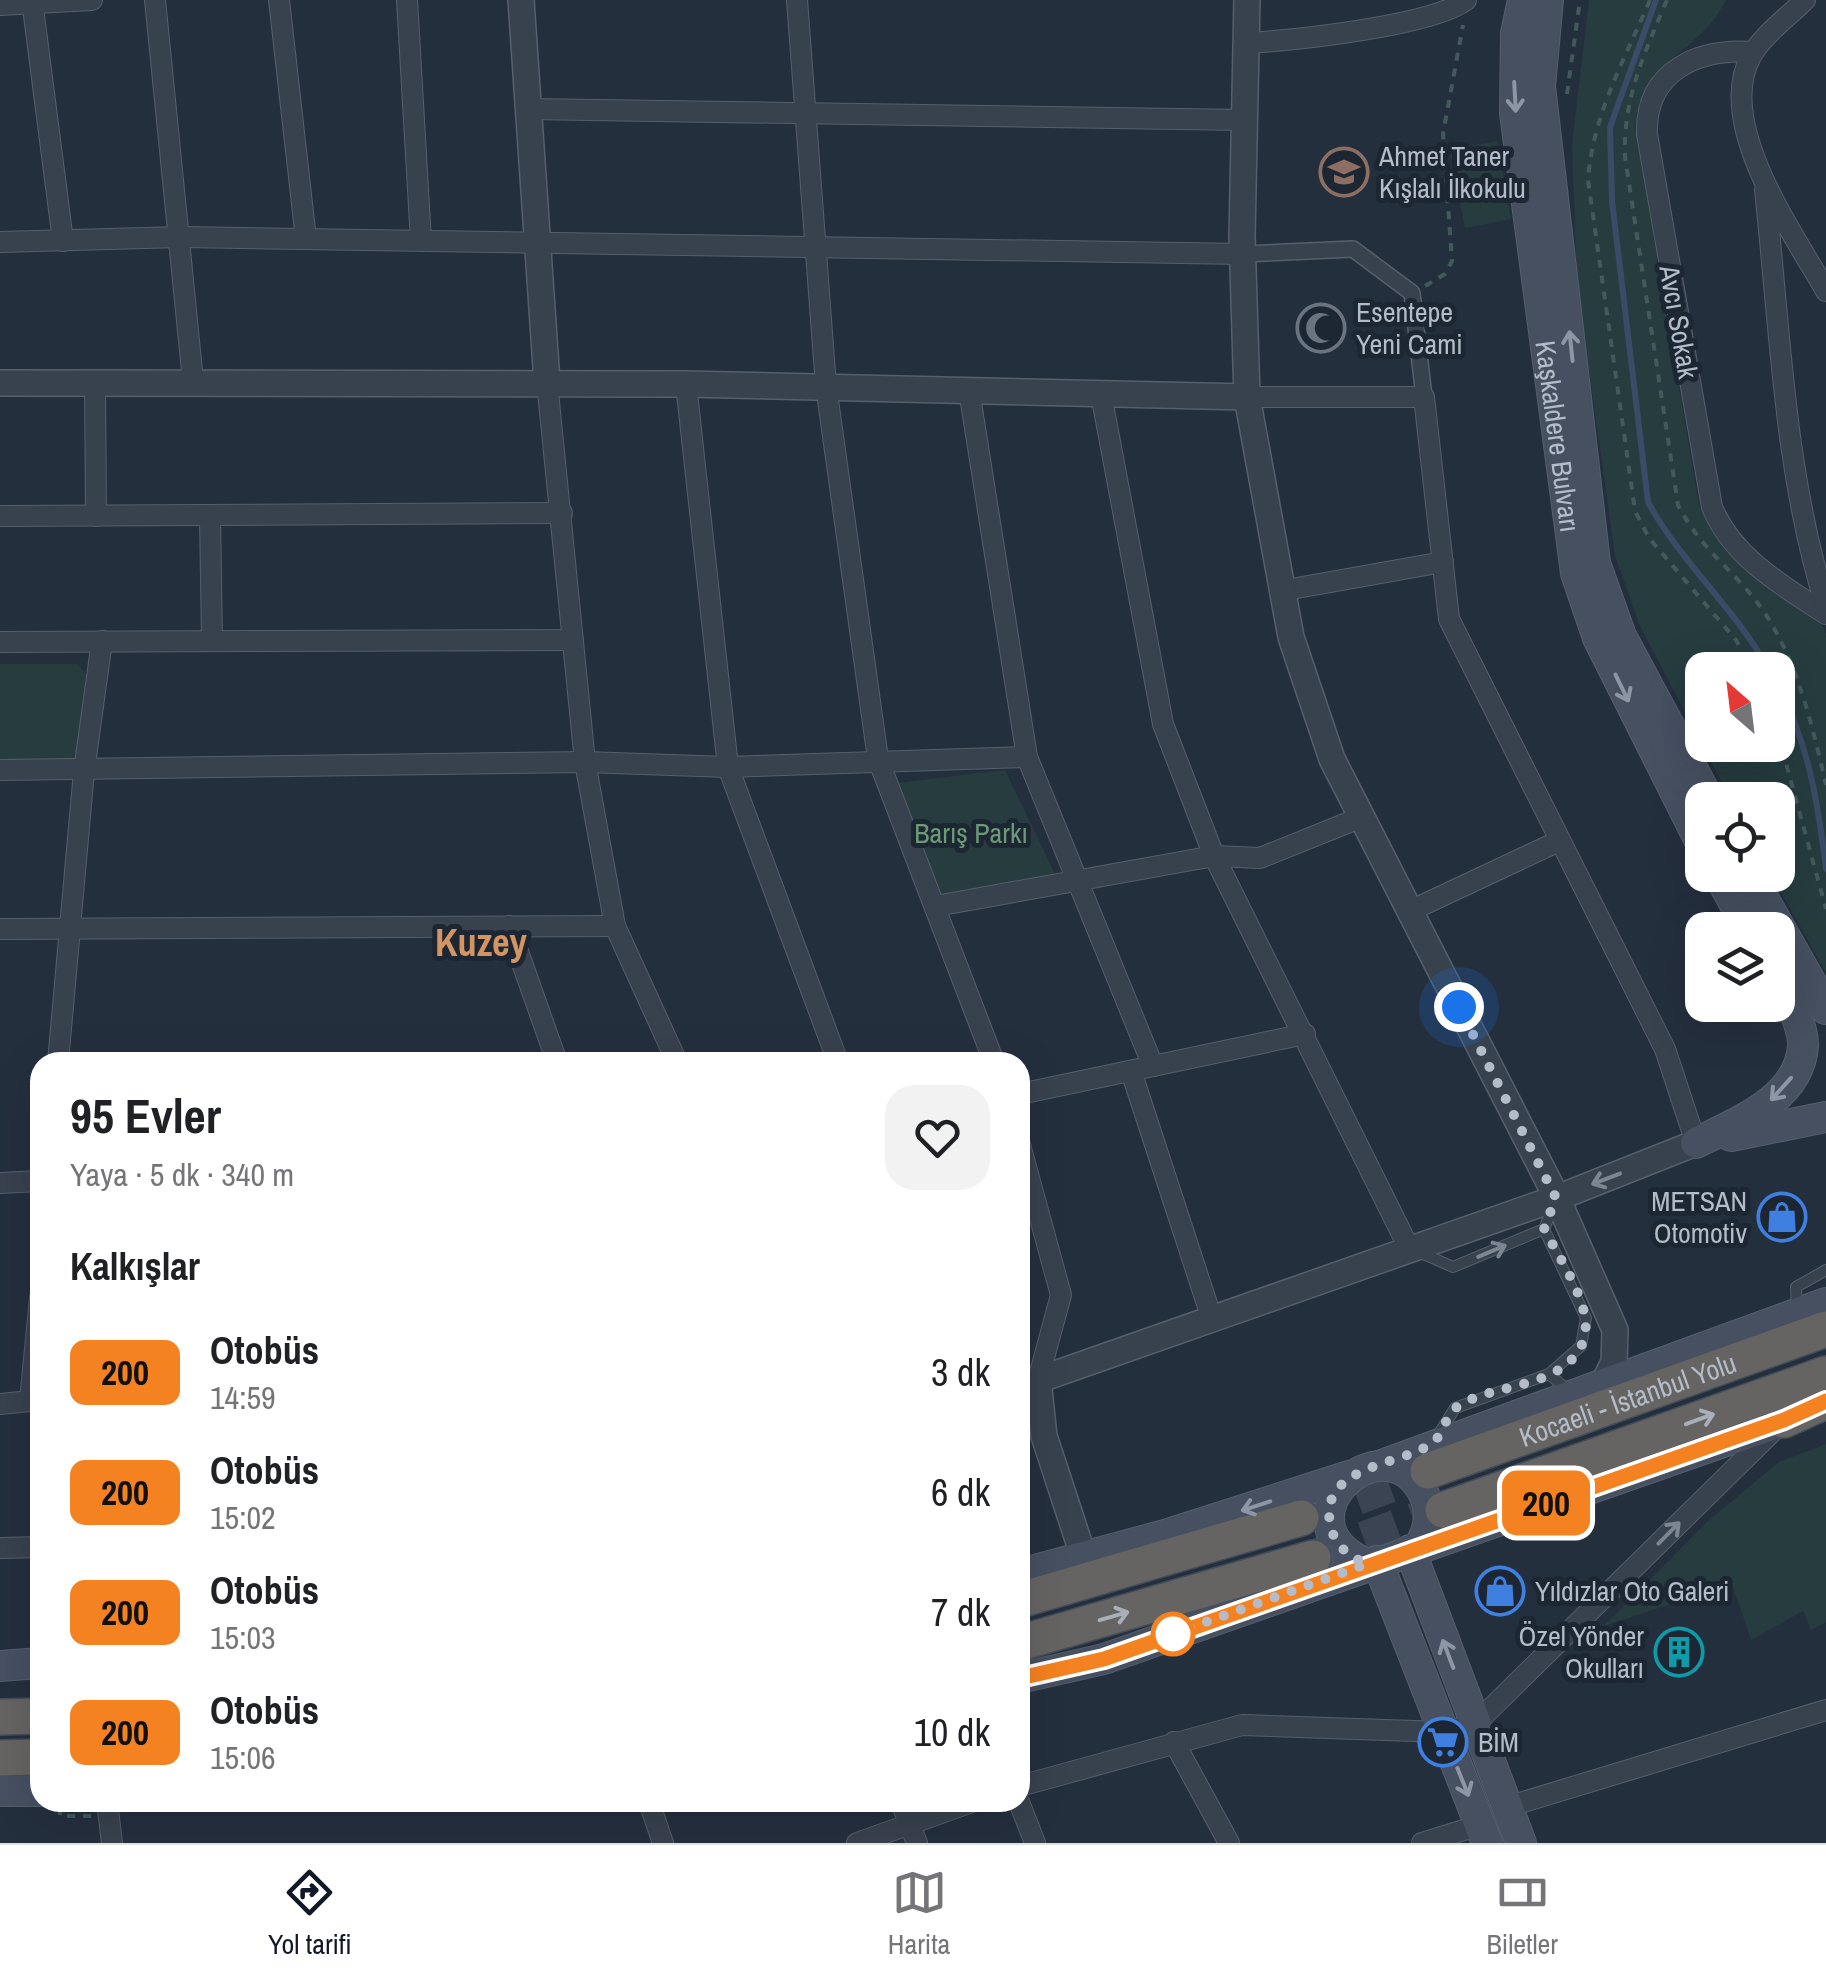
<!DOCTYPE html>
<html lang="tr">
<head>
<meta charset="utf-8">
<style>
	:root { --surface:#fff; --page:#f2f2f2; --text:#202124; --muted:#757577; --line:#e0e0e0; --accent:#111827 }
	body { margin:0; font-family:"Archivo Narrow",sans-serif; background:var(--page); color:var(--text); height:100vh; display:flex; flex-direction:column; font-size:38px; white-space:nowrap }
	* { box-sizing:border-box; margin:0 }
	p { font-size:32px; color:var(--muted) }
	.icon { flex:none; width:55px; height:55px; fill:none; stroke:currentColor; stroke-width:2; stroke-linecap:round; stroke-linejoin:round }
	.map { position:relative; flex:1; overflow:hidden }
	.sheet { position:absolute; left:30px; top:1052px; width:1000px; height:760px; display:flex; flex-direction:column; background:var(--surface); border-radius:30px; box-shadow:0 10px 40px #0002 }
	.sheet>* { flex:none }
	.badge { padding:0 20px; border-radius:15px; font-size:35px; line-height:65px }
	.needle { width:65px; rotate:332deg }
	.buttons { position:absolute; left:1685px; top:652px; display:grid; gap:20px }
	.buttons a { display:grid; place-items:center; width:110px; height:110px; border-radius:20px; background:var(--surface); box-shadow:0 10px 40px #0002; font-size:50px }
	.you { position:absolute; width:50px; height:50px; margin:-25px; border:8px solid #fff; border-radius:50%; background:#1a73e8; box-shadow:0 0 0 15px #1a73e833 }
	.map>.badge { position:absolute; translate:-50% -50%; box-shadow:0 0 0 5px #fff }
	h2 { padding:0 40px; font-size:38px; line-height:90px }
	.round { display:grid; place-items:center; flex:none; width:105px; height:105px; border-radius:30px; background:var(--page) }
	.headline { display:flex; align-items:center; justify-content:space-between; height:170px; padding:0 40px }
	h1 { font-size:48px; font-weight:700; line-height:75px }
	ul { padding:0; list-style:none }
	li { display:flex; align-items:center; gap:30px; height:120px; padding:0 40px }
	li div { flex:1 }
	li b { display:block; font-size:38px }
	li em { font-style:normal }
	li .badge { min-width:110px; font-weight:700; text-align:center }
	.menu { display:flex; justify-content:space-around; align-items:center; height:140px; border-top:2px solid var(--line); background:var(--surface); font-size:28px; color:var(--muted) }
	.menu a { display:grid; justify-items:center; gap:5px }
	.menu .selected { color:var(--accent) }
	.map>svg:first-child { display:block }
	.green { fill:#263c3f; fill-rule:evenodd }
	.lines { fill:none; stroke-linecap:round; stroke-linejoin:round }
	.stream { stroke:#394c67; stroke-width:6 }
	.trunk-tunnel { stroke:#3a4453; stroke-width:35; stroke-dasharray:35 18; stroke-linecap:butt }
	.service-casing { stroke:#565f6c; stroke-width:12 }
	.pedestrian-casing { stroke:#565f6c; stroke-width:18 }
	.minor-casing { stroke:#565f6c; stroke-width:22 }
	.tertiary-casing { stroke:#565f6c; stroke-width:28 }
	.secondary-casing { stroke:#565f6c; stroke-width:32 }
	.trunk-casing { stroke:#434c59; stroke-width:38 }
	.path { stroke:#44595c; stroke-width:4; stroke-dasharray:8 8; stroke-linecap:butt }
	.service { stroke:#38414e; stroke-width:10 }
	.pedestrian { stroke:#38414e; stroke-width:15 }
	.minor { stroke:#38414e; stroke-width:20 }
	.tertiary { stroke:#38414e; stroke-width:25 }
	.secondary { stroke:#465061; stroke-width:30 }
	.trunk { stroke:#656462; stroke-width:35 }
	.oneway { stroke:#8e96a5 }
	.oneway2 { stroke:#7c8592 }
	.oneway3 { stroke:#a8afba }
	.line-casing { stroke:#fff; stroke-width:22 }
	.line { stroke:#f58220; stroke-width:15 }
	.walk { stroke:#b4bcc9; stroke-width:10; stroke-dasharray:0 18 }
	.stop-dot { fill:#fff; stroke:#f58220; stroke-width:5 }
	.labels { text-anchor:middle; stroke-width:10; stroke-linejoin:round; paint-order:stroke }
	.poi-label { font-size:28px; fill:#b4bcc9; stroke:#1d2633; text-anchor:start }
	.street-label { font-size:28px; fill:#b4bcc9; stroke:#1d2633 }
	.park-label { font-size:28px; fill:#6b9a76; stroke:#1d2633 }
	.district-label { font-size:38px; font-weight:bold; fill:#d59563; stroke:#1d2633 }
</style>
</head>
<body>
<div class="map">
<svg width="1826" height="1843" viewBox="0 0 1826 1843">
	<rect width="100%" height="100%" fill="#242f3e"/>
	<!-- green -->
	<g class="green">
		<path d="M1589,0H1726C1696,59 1641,56 1635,128L1699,506C1713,530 1727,551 1749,568C1775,588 1813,602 1826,633V973L1771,875H1778V800H1731L1640,626L1615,556L1577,283L1572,145ZM1702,670H1778V745H1702Z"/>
		<path d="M1497,141L1511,219L1465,228L1450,150Z"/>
		<path d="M0,664H77L88,676L78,763L0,762Z"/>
		<path d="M1005,770L1056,876L933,899L888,784Z"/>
		<path d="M1826,1444V1622L1811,1630L1803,1611L1751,1640L1732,1584L1604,1626L1709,1520L1779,1462Z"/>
	</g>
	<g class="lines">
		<!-- stream -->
		<g class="stream">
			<path d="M1656,0L1610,127L1612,201L1648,502C1681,563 1736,609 1769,670"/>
			<path d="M1778,686C1809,744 1818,804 1826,869"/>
		</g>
		<!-- trunk-tunnel -->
		<g class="trunk-tunnel">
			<path d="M1307,1516L1428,1471"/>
			<path d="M1314,1557L1443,1510"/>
		</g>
		<!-- service casing -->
		<g class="service-casing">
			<g id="service">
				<path d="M1544,1229L1586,1318L1581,1346L1549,1374"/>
				<path d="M1419,1252L1453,1267L1544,1229L1554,1204"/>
				<path d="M1797,1312L1796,1287L1826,1270"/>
				<path d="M1437,1437L1455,1408L1549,1374L1571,1393"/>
			</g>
		</g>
		<!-- pedestrian casing -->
		<g class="pedestrian-casing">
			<path id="pedestrian" d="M1243,254L1353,249L1412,293L1424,397"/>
		</g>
		<!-- minor casing -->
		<g class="minor-casing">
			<g id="minor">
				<path d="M32,0L63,241"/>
				<path d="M155,0L193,381"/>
				<path d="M279,0L306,239"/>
				<path d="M407,0L421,241"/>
				<path d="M797,0L826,386L878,759L994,1062"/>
				<path d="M1805,0C1788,17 1763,35 1751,56C1714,124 1794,234 1826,291"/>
				<path d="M0,5L92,0"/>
				<path d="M1248,43C1295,40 1432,26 1466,0"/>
				<path d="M1753,52C1698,48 1645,71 1647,134L1712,507C1732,557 1783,586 1826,614"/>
				<path d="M528,109L1244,120"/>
				<path d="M1765,190C1780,328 1784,473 1826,606"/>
				<path d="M0,242L181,237L1243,254"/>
				<path d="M95,382L96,516"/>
				<path d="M547,382L585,762L615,926L677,1062"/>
				<path d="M686,384L728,767L838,1062"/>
				<path d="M969,390L1027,757L1153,1066"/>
				<path d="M1101,394L1163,724L1214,856L1409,1248"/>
				<path d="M1247,397H1424L1449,619L1665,1049L1696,1143"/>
				<path d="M0,516L562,513"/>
				<path d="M210,516L212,641"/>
				<path d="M1280,591L1443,562"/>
				<path d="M0,642L573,640"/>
				<path d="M0,770L585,762L728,767L1027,757"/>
				<path d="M936,906L1214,856L1260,858L1362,817"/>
				<path d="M1410,911L1559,841"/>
				<path d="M509,926L557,1062"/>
				<path d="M0,929L615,926"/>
				<path d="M58,1062L84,771L102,641"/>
				<path d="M1131,1071L1211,1316"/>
				<path d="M1020,1094L1305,1034"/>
				<path d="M1020,1145L1061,1295L1038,1380"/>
				<path d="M0,1183L40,1181"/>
				<path d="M30,1400L40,1298"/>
				<path d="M0,1404L40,1400"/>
				<path d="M0,1548L40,1547"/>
				<path d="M1174,1742L1229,1843"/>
				<path d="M1020,1786L1242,1725L1443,1732L1474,1725L1777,1427"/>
				<path d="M107,1802L112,1843"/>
				<path d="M649,1802L663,1843"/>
				<path d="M901,1802L917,1843"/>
				<path d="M1019,1802L1035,1843"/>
				<path d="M1507,1807L1826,1710"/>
				<path d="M857,1843L972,1802"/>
				<path d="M1422,1843L1480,1825"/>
			</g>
		</g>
		<!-- tertiary casing -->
		<g class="tertiary-casing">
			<g id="tertiary">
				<path d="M521,0L547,382"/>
				<path d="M0,383L686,384L1247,397"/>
				<path d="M1604,1382L1614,1362L1615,1330L1557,1198L1696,1143"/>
				<path d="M1084,1558L1044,1436L1038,1380L1557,1198L1332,759L1291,637L1247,397L1242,236L1247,0"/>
			</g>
		</g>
		<!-- secondary casing -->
		<g class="secondary-casing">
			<g id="secondary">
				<path id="s1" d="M1523,0L1516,33L1515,113L1576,573L1598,638L1702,845"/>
				<path d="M1548,0L1540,86L1595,563L1621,636L1709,800"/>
				<path d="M1719,875L1749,930"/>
				<path d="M1750,875L1826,1009"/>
				<path d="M1731,1136L1826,1117"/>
				<path d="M1696,1143C1737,1122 1799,1100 1803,1046C1804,1032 1795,1014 1791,1000"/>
				<path d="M1379,1466L1826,1303"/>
				<path d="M1410,1550L1521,1843"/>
				<path d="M1377,1561L1487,1843"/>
				<path d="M1367,1564C1270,1522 1384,1415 1424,1494C1431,1509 1430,1525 1423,1539"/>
				<path d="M1020,1574L1165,1535L1349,1476"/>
				<path d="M0,1666L40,1663"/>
				<path d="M1020,1678L1104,1659L1803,1414"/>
				<path d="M0,1791H40"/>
			</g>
		</g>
		<!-- trunk casing -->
		<g class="trunk-casing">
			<g id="trunk">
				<path d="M1784,1420L1826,1401"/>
				<path id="s2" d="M1428,1471L1826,1329"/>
				<path d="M1443,1510L1826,1374"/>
				<path d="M1020,1600L1301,1518"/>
				<path d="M1020,1643L1313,1558"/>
				<path d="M0,1717L40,1716"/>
				<path d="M0,1758L40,1757"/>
			</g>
		</g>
		<!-- path -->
		<g class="path">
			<path d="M1650,0C1624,61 1593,114 1588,180L1635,511L1649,538L1736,640L1751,670"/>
			<path d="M1667,0C1644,54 1623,98 1625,157L1678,505C1703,554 1739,573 1766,615C1798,664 1813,728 1826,785"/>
			<path d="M1567,94L1580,0"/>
			<path d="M1425,286L1445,274L1452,261L1443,134L1463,25"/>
			<path d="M1778,734L1826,909"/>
			<path d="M60,1807V1816H92"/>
		</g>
		<!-- service -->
		<use href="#service" class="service"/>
		<!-- pedestrian -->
		<use href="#pedestrian" class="pedestrian"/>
		<!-- minor -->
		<use href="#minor" class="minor"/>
		<!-- tertiary -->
		<use href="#tertiary" class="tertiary"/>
		<!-- secondary -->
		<use href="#secondary" class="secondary"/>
		<!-- trunk -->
		<use href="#trunk" class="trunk"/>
	</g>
	<!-- one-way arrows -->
	<defs><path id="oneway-shaft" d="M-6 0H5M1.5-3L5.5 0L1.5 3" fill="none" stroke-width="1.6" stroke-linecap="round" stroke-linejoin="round" transform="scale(2.5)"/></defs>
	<g class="oneway">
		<use href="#oneway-shaft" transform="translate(1515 97) rotate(87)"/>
		<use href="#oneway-shaft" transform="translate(1571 346) rotate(-96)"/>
		<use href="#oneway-shaft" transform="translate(1622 688) rotate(64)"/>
		<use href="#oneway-shaft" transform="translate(1781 1089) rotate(132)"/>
		<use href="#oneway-shaft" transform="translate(1256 1506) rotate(162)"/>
		<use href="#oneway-shaft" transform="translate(1448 1654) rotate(-111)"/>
		<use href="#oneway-shaft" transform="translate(1463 1782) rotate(68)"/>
	</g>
	<g class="oneway2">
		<use href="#oneway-shaft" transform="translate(1606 1179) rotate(159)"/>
		<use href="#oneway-shaft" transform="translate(1492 1251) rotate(-23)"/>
		<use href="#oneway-shaft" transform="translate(1669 1533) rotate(-45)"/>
	</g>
	<g class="oneway3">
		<use href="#oneway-shaft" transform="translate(1700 1419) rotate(-20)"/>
		<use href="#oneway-shaft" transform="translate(1114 1616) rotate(-16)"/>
	</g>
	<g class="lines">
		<!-- line casing -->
		<g class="line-casing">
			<path id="line" d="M1020,1678L1104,1659L1784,1420L1826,1401"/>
		</g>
		<!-- line -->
		<use href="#line" class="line"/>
		<!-- walk -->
		<path class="walk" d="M1173,1634L1367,1564C1350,1557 1336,1547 1331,1528C1316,1466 1396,1467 1431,1444C1443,1437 1445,1415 1457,1407C1493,1382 1564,1390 1583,1342C1596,1308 1558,1258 1544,1228L1556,1198L1459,1007"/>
	</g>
	<!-- icons -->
	<defs>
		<g id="school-ring" transform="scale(2.5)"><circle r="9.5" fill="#1d2633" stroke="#8d6e63" stroke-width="1.5"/><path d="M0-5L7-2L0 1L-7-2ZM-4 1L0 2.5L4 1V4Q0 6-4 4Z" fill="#8d6e63"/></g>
		<g id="mosque-ring" transform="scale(2.5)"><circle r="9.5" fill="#1d2633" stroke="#6b7280" stroke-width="1.5"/><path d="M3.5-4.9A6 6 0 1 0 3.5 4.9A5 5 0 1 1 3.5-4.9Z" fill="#6b7280"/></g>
		<g id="shop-ring" transform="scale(2.5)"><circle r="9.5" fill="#1d2633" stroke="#3f7fe0" stroke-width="1.5"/><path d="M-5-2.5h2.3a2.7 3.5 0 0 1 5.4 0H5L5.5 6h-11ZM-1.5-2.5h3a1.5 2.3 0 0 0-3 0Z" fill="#3f7fe0"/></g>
		<g id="building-ring" transform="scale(2.5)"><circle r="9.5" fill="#1d2633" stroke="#0f9aa8" stroke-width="1.5"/><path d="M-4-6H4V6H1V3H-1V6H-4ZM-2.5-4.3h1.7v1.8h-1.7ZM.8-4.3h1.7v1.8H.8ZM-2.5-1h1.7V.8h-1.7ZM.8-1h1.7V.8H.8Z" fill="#0f9aa8"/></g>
		<g id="supermarket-ring" transform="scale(2.5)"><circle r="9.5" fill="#1d2633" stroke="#3f7fe0" stroke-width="1.5"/><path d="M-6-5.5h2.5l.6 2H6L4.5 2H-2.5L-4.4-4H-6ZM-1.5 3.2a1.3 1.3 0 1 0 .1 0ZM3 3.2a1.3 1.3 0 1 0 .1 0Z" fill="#3f7fe0"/></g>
	</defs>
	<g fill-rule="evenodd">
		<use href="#school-ring" x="1344" y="172"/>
		<use href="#mosque-ring" x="1321" y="328"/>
		<use href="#shop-ring" x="1782" y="1217"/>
		<use href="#shop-ring" x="1500" y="1591"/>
		<use href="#building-ring" x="1679" y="1652"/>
		<use href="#supermarket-ring" x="1443" y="1742"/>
	</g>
	<!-- markers -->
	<circle class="stop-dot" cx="1173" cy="1634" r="20"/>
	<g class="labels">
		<!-- poi labels -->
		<g class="poi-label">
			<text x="1379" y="166">Ahmet Taner<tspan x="1379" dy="32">Kışlalı İlkokulu</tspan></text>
			<text x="1356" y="322">Esentepe<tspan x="1356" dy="32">Yeni Cami</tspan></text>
			<text x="1747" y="1211" text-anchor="end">METSAN<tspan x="1747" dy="32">Otomotiv</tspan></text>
			<text x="1535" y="1601">Yıldızlar Oto Galeri</text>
			<text x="1644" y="1646" text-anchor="end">Özel Yönder<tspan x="1644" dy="32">Okulları</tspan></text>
			<text x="1478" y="1752">BİM</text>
		</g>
		<!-- street labels -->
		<g class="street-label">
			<text transform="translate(1679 322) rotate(80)" y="10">Avcı Sokak</text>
			<text dy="10" stroke="none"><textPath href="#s1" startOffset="440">Kaşkaldere Bulvarı</textPath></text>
			<text dy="10" stroke="none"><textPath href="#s2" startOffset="212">Kocaeli - İstanbul Yolu</textPath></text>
		</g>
		<!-- park labels -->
		<g class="park-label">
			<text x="971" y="843">Barış Parkı</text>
		</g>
		<!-- district labels -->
		<g class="district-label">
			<text x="481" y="956">Kuzey</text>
		</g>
	</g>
</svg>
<div class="buttons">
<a><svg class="needle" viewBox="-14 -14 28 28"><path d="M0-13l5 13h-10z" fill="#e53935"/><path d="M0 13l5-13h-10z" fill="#757577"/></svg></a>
<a><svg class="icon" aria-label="locate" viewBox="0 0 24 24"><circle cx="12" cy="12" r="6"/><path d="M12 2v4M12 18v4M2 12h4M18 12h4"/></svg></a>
<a><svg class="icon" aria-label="layers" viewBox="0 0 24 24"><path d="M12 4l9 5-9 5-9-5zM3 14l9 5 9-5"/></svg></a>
</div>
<div class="you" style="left:1459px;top:1007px"></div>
<b class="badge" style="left:1546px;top:1503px;background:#f58220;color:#111">200</b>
<section class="sheet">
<div class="headline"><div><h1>95 Evler</h1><p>Yaya · 5 dk · 340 m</p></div><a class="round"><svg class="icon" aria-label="heart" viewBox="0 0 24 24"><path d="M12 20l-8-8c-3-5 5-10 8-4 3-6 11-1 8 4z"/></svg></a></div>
<h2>Kalkışlar</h2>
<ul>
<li><span class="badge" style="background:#f58220;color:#111">200</span><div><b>Otobüs</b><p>14:59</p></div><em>3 dk</em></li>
<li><span class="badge" style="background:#f58220;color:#111">200</span><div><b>Otobüs</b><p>15:02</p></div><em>6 dk</em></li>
<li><span class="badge" style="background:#f58220;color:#111">200</span><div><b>Otobüs</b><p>15:03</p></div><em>7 dk</em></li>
<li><span class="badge" style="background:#f58220;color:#111">200</span><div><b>Otobüs</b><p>15:06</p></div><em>10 dk</em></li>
</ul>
</section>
</div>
<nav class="menu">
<a class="selected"><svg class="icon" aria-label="directions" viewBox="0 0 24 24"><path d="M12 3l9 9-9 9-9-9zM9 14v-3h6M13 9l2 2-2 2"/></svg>Yol tarifi</a>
<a><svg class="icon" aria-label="map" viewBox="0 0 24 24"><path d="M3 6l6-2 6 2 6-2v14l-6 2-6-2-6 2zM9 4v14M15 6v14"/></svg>Harita</a>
<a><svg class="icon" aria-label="tickets" viewBox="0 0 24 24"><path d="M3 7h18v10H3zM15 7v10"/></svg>Biletler</a>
</nav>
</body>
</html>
